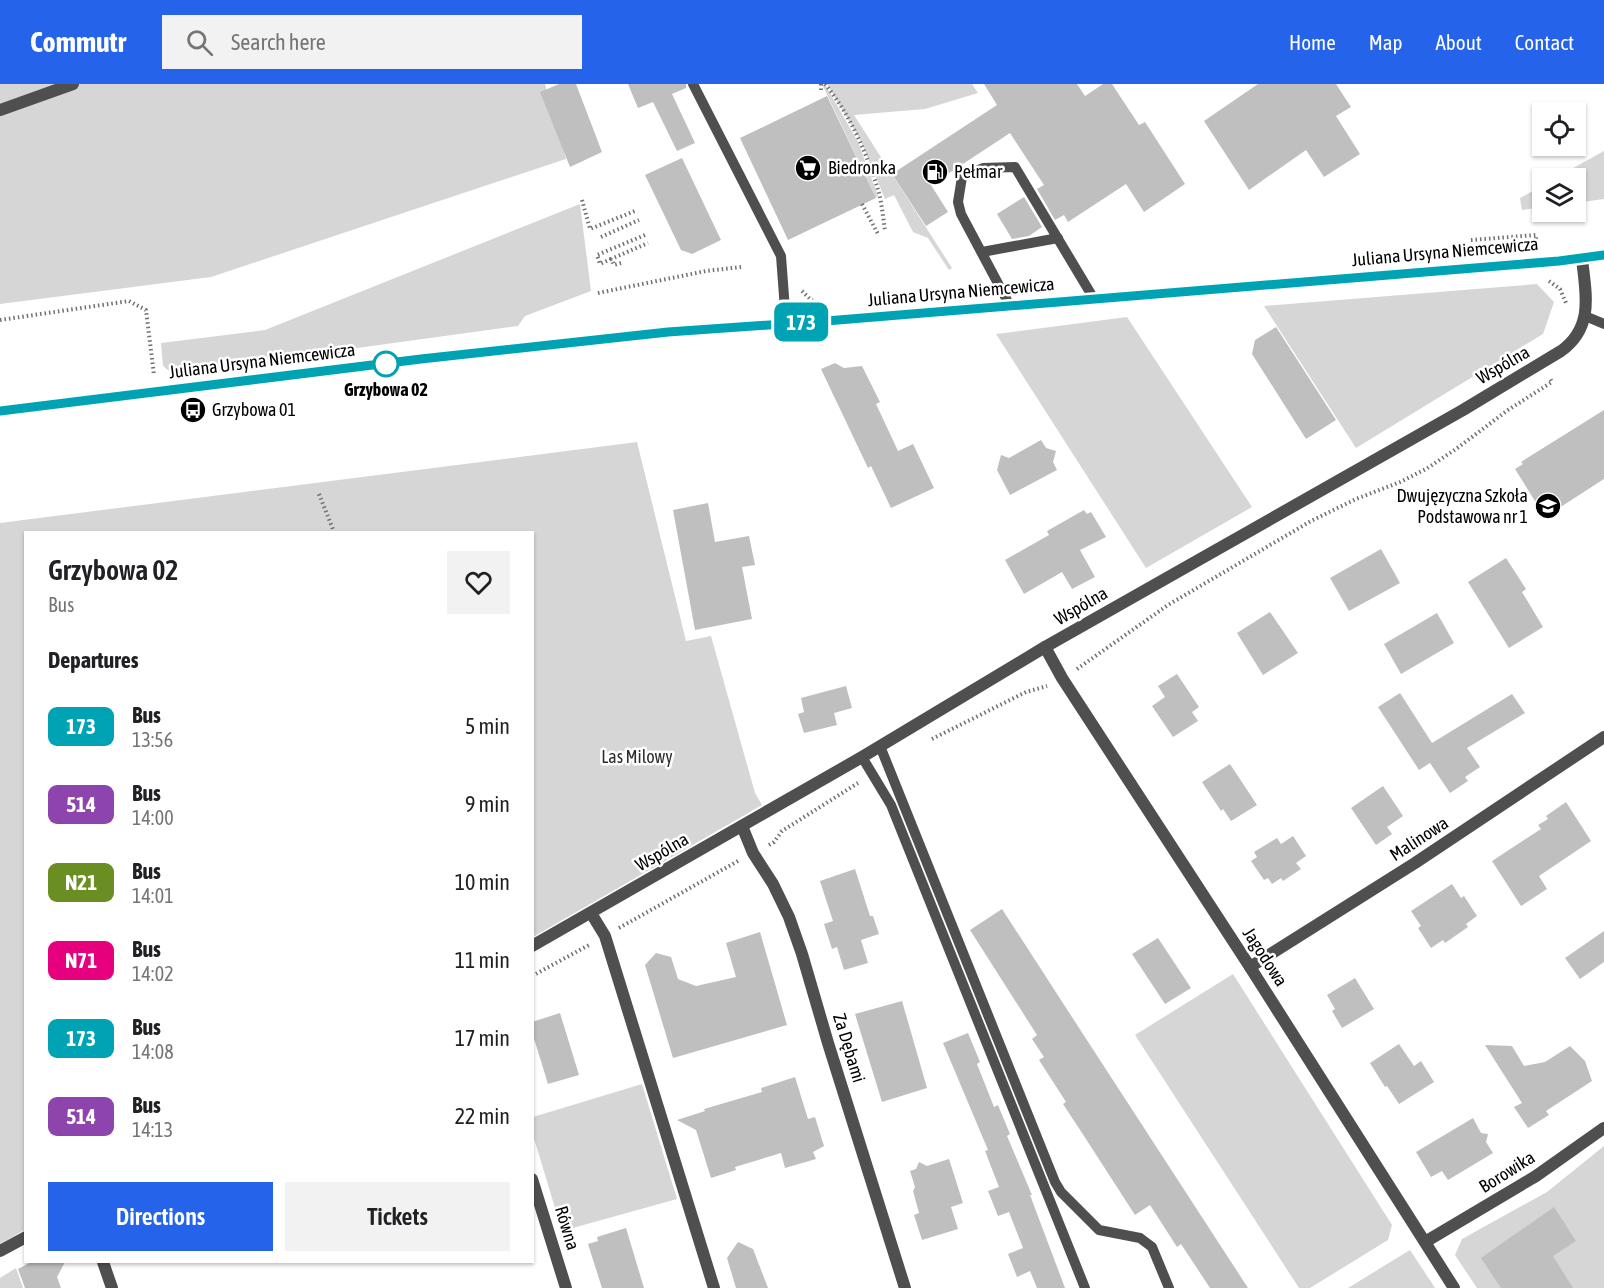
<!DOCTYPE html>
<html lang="en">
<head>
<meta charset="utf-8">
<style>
	:root { --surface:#fff; --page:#f2f2f2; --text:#202124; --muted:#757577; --accent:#2563eb }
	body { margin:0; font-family:"Asap Condensed",sans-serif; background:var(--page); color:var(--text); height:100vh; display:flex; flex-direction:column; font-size:22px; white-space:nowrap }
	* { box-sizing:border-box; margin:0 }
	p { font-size:20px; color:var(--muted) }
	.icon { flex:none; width:33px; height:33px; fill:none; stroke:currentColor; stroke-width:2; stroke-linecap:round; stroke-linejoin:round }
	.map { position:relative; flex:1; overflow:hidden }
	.side { position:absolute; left:24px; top:447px; width:510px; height:732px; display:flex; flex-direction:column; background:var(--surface); border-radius:0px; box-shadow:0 2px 4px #0004 }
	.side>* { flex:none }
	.badge { padding:0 12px; border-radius:9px; font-size:21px; line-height:39px }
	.fabs { position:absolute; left:1532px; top:18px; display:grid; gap:12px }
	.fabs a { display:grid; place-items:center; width:54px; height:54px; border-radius:0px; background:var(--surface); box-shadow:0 2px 4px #0004; font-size:30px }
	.map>.badge { position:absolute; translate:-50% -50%; box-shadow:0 0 0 3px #fff }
	h2 { padding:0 24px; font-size:22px; line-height:54px }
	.round { display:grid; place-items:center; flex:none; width:63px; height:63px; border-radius:0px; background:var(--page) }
	.head { display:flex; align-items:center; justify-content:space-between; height:102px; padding:0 24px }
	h1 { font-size:28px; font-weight:600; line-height:45px }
	.action { display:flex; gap:12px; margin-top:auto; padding:12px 24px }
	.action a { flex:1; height:69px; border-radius:0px; background:var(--accent); color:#fff; font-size:24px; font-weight:600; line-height:69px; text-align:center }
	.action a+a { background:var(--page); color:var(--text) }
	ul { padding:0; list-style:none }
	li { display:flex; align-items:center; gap:18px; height:78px; padding:0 24px }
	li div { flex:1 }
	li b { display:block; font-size:22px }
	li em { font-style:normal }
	li .badge { min-width:66px; font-weight:700; text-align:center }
	header { display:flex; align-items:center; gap:36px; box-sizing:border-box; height:84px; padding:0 30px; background:var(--accent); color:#fff }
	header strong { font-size:28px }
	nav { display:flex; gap:33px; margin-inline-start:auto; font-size:21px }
	.search { width:420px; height:54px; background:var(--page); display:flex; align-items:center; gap:15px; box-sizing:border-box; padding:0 21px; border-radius:0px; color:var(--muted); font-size:22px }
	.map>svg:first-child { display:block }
	.green { fill:#d6d6d6 }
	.building { fill:#bfbfbf }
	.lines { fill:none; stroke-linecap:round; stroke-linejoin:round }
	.path { stroke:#717171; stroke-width:4; stroke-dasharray:1.5 3; stroke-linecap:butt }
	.service { stroke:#4f4f4f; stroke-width:10 }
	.minor { stroke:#4f4f4f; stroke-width:12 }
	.tertiary { stroke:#4f4f4f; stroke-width:12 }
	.line-casing { stroke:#fff; stroke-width:14 }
	.line { stroke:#00a3b4; stroke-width:9 }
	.stop-dot { fill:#fff; stroke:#00a3b4; stroke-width:3 }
	.labels { text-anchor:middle; stroke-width:5; stroke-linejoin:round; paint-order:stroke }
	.poi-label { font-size:18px; fill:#000; stroke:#fff; text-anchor:start }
	.street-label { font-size:18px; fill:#000; stroke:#fff }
	.stop-label { font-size:18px; font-weight:bold; fill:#000; stroke:#fff }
	.park-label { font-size:18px; fill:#2d2d2d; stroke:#fff }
</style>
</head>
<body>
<header>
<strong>Commutr</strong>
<div class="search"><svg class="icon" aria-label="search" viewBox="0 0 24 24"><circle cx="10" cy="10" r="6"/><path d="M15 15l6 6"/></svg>Search here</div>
<nav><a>Home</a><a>Map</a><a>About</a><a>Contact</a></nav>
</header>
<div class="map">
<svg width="1604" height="1204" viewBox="0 0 1604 1204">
	<rect width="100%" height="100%" fill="#fff"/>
	<!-- green -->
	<g class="green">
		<path d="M0,0H545L566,75L211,193L0,220Z"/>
		<path d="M822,0L826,2L858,58L878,112L876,114Z"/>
		<path d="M827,0H972L978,9L925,25L854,31L952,184L949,186L928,154L913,148L894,111L885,115L861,57Z"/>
		<path d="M1604,67V115L1575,119V94H1555Z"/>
		<path d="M1542,102V123L1522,126L1520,114Z"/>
		<path d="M580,120L591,207L525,232L518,242L350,265V269L176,293L163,282L161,259L265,246Z"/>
		<path d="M1537,200L1554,218L1543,250L1356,364L1264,222Z"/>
		<path d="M1127,233L1252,423L1146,484L996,250Z"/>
		<path d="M637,358L686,557L711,552L755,709L762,721L533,853L532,448H26V1145L0,1160V439Z"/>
		<path d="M1233,890L1392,1141L1388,1156L1310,1204H1299L1135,951Z"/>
		<path d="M642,1000L677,1115L562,1147L533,1051V1033Z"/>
		<path d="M1604,1062V1204H1477L1455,1171L1462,1155L1547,1108Z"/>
		<path d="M1410,1166L1435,1204H1348Z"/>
		<path d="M16,1184L23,1204H0V1194Z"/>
	</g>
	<!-- building -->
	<g class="building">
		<path d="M559,0H576L602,68L570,83L540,8Z"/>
		<path d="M628,0H686V4L672,10L695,59L677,67L653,18L638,24Z"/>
		<path d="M984,0H1077L1085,12L1103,0H1112L1139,41L1145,38L1185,100L1144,128L1126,100L1068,138L1064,131L1055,136L1037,105L1044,101L1010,49L931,101L948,128L926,142L892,90L997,21Z"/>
		<path d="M1258,0H1336L1351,23L1336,32L1360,70L1324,93L1306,66L1249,106L1204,37Z"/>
		<path d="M827,12L876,114L788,156L740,54Z"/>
		<path d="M682,74L721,156L692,170L681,166L645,91Z"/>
		<path d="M1024,113L1042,143L1029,152L1012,155L997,130Z"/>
		<path d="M1276,243L1336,336L1306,355L1252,270L1255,256Z"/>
		<path d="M835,279L844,284L862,282L880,318L876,320L898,367L913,360L934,404L891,424L871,382L868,384L821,285Z"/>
		<path d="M1604,326V395L1545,433L1515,385L1523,380L1521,378Z"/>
		<path d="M1041,356L1046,364L1056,367L1053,378L1057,386L1010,411L997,386L1001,371L1009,374Z"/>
		<path d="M708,419L715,458L749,452L755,481L742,483L752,535L695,546L673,426Z"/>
		<path d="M1084,426L1087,430L1091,428L1106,453L1080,466L1095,493L1072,505L1062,488L1024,510L1005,476L1049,451L1047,447Z"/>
		<path d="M1381,465L1400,499L1349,527L1330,494Z"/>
		<path d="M1506,474L1526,505L1522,508L1543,543L1509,564L1468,498Z"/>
		<path d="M1270,528L1298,569L1263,591L1237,549Z"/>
		<path d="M1437,529L1454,559L1401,590L1384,560Z"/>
		<path d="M1177,590L1199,623L1192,628L1198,637L1173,653L1152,622L1165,613L1158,602Z"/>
		<path d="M846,602L852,624L834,629L837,641L804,649L798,630L804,628L801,614Z"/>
		<path d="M1400,609L1432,659L1512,610L1525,629L1467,664L1480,683L1465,693L1468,697L1450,709L1430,679L1419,686L1378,623Z"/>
		<path d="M1230,680L1257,721L1231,737L1223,725L1221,727L1202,698Z"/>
		<path d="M1383,702L1403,732L1387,743L1392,750L1376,761L1351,724Z"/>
		<path d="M1566,718L1591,757L1539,792L1547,805L1521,822L1492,777L1541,745L1538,741L1548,735L1546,732Z"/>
		<path d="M1293,752L1306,772L1296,779L1301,785L1283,797L1281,794L1272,800L1268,794L1264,796L1251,777L1257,773L1254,768L1277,754L1281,760Z"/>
		<path d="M855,785L870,832H873L879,850L861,856L868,879L844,886L837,863L832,865L824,840L833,837L820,797Z"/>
		<path d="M1452,800L1461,814L1464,812L1477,832L1466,840L1468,843L1445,859L1443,856L1431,864L1418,844L1421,842L1411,827Z"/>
		<path d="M1002,825L1070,930L1248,1204H1210L1181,1160L1177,1163L1150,1121L1135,1131L1084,1052L1063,1020L1066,1018L1039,976L1044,973L1032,955L1037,951L970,846Z"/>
		<path d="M1604,847V878L1580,895L1565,874Z"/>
		<path d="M760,848L787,941L673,974L645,881L656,869L671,873L678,895L696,902L736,893L726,859Z"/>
		<path d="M1158,854L1191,904L1165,920L1132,870Z"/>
		<path d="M1355,894L1374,925L1342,944L1332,927L1335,925L1327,911Z"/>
		<path d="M902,917L927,1004L882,1018L855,930Z"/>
		<path d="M560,929L579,991L548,1000L532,948V938Z"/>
		<path d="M968,949L980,978L977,980L994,1023L998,1021L1010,1050L1007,1052L1032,1111H1030L1065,1204H1037L1030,1187L1017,1193L1008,1170L1023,1164L1009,1128L998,1132L988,1107L999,1103L985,1067L988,1066L943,959Z"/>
		<path d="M1399,960L1414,982L1421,977L1434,998L1399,1020L1387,1002L1385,1003L1370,979Z"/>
		<path d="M1485,961L1512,962L1524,982L1545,978L1570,962L1585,977L1592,997L1546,1027L1549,1031L1528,1044L1514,1023L1522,1019Z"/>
		<path d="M795,993L808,1035L815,1033L824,1062L813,1068L816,1075L785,1084L781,1069L735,1083L736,1086L711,1094L696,1046L677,1036L705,1027L704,1025L762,1008L761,1004Z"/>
		<path d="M1473,1034L1481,1049L1488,1050L1486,1058L1493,1069L1448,1096L1442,1087L1431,1093L1416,1068Z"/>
		<path d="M949,1075L963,1119L951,1123L958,1145L922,1156L914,1131L919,1129L913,1107L915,1103L910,1087L916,1085L919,1078L927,1082Z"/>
		<path d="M1554,1123L1576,1157L1553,1172L1573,1204H1501L1481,1174Z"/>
		<path d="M626,1144L644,1204H602L588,1160L598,1157L597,1153Z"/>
		<path d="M738,1158L753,1165L768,1204H736L727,1174Z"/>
		<path d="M31,1178H65L57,1193L61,1204H25L18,1185Z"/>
	</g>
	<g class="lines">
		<!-- path -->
		<g class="path">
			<path d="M821,0V6"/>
			<path d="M825,0C850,30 868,72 879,109C882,121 883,134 885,146"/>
			<path d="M582,116L590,145L635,127"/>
			<path d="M862,120L878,150"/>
			<path d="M601,153L639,136"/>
			<path d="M1471,156L1536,151V162"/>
			<path d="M611,175L600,180L597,171L645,151"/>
			<path d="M621,179L614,181L611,175L648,159"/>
			<path d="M1549,197L1560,205L1566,219"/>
			<path d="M802,207L811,216L817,218"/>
			<path d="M598,209L706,187L741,183"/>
			<path d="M0,236L129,217L146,226L154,291"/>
			<path d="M319,410L334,448"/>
			<path d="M1077,585L1168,521L1311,437L1356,415L1400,398L1426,385L1456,365L1508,326L1552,298L1549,293"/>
			<path d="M932,655L1026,608L1047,602"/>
			<path d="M769,761L774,758L782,747L858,699"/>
			<path d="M619,844L738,777"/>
			<path d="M532,892L589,861"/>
		</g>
		<!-- service -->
		<g class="service">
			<path d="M693,0L781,172L786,239"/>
			<path d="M982,168L1058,154"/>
			<path d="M1010,222L961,130L958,118L962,93L983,84L1015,83L1094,215"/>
			<path d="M1585,232L1604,240"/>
			<path d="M880,662L1055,1098L1061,1108L1099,1146L1140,1154L1152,1163L1169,1204"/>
			<path d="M862,673L891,721L1085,1204"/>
		</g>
		<!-- minor -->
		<g class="minor">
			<path d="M0,26L73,0"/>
			<path d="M1045,563L1062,594L1250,883L1454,1204"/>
			<path d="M742,742L753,769L773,800L789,833L802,870L828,959L905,1204"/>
			<path d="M591,829L605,852L714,1204"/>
			<path d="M532,862L862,673L1045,563L1463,326L1561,267C1594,243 1586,211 1582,175"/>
			<path d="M1250,883L1415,779L1604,653"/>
			<path d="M532,1095L566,1204"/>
			<path d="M1425,1158L1536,1092L1604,1044"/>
			<path d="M0,1167L26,1153"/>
			<path d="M103,1178L112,1204"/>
		</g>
		<!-- tertiary -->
		<path class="tertiary" d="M0,327L421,275L668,248L826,237L1582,175L1604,171"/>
	</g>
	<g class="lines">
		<!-- line casing -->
		<g class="line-casing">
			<path id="line" d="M0,327L421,275L668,248L826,237L1559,177L1604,171"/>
		</g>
		<!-- line -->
		<use href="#line" class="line"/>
	</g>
	<!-- icons -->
	<defs>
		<g id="supermarket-disc" transform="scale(1.35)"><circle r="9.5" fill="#000" stroke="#fff"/><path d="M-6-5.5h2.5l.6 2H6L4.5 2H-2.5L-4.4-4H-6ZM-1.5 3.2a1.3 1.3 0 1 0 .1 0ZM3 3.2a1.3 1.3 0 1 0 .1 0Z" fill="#fff"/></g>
		<g id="fuel-disc" transform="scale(1.35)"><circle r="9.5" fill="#000" stroke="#fff"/><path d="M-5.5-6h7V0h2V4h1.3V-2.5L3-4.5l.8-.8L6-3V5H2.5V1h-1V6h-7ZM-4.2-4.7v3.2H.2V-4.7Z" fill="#fff"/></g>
		<g id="bus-disc" transform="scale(1.35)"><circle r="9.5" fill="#000" stroke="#fff"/><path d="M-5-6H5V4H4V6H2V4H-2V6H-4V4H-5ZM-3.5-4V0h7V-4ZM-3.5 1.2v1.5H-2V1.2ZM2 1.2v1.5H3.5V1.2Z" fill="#fff"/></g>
		<g id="school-disc" transform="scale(1.35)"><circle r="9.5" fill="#000" stroke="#fff"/><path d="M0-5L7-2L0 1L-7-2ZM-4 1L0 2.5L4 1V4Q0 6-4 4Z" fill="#fff"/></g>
	</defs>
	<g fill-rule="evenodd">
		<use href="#supermarket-disc" x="808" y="84"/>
		<use href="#fuel-disc" x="935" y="88"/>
		<use href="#bus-disc" x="193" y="326"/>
		<use href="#school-disc" x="1548" y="422"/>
	</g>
	<!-- markers -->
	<circle class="stop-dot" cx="386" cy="280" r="12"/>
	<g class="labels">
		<!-- poi labels -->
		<g class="poi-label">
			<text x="828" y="90">Biedronka</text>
			<text x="954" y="94">Pełmar</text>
			<text x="212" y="332">Grzybowa 01</text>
			<text x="1528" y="418" text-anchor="end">Dwujęzyczna Szkoła<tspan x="1528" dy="21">Podstawowa nr 1</tspan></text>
		</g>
		<!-- street labels -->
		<g class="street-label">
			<text transform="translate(1445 168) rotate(-5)" y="6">Juliana Ursyna Niemcewicza</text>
			<text transform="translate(961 208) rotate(-5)" y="6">Juliana Ursyna Niemcewicza</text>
			<text transform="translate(262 277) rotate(-7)" y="6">Juliana Ursyna Niemcewicza</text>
			<text transform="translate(1503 281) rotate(-30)" y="6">Wspólna</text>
			<text transform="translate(1081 522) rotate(-30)" y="6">Wspólna</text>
			<text transform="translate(1419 755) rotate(-33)" y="6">Malinowa</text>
			<text transform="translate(662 768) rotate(-30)" y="6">Wspólna</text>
			<text transform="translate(1265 873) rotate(57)" y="6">Jagodowa</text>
			<text transform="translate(849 964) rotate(73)" y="6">Za Dębami</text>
			<text transform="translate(1507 1088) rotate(-32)" y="6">Borowika</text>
			<text transform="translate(567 1144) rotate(73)" y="6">Równa</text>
		</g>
		<!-- stop labels -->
		<g class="stop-label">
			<text x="386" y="312">Grzybowa 02</text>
		</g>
		<!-- park labels -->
		<g class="park-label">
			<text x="637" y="679">Las Milowy</text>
		</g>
	</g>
</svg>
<div class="fabs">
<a><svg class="icon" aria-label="locate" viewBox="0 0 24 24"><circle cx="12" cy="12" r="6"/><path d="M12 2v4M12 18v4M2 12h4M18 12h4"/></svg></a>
<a><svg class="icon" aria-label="layers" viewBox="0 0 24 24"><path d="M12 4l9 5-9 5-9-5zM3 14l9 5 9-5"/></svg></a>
</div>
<b class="badge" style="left:801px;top:238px;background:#00a3b4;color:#fff">173</b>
<section class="side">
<div class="head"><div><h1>Grzybowa 02</h1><p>Bus</p></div><a class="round"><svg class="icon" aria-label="heart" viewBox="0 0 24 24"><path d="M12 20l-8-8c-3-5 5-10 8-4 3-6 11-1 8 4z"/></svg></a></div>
<h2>Departures</h2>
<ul>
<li><span class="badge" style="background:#00a3b4;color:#fff">173</span><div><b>Bus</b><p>13:56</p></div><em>5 min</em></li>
<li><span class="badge" style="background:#8e44ad;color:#fff">514</span><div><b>Bus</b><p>14:00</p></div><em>9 min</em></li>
<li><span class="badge" style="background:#6b8e23;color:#fff">N21</span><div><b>Bus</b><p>14:01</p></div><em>10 min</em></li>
<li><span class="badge" style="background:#e6007e;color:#fff">N71</span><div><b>Bus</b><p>14:02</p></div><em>11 min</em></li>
<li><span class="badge" style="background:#00a3b4;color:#fff">173</span><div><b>Bus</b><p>14:08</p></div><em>17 min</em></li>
<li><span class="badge" style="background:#8e44ad;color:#fff">514</span><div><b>Bus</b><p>14:13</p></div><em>22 min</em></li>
</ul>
<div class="action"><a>Directions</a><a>Tickets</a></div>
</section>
</div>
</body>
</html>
